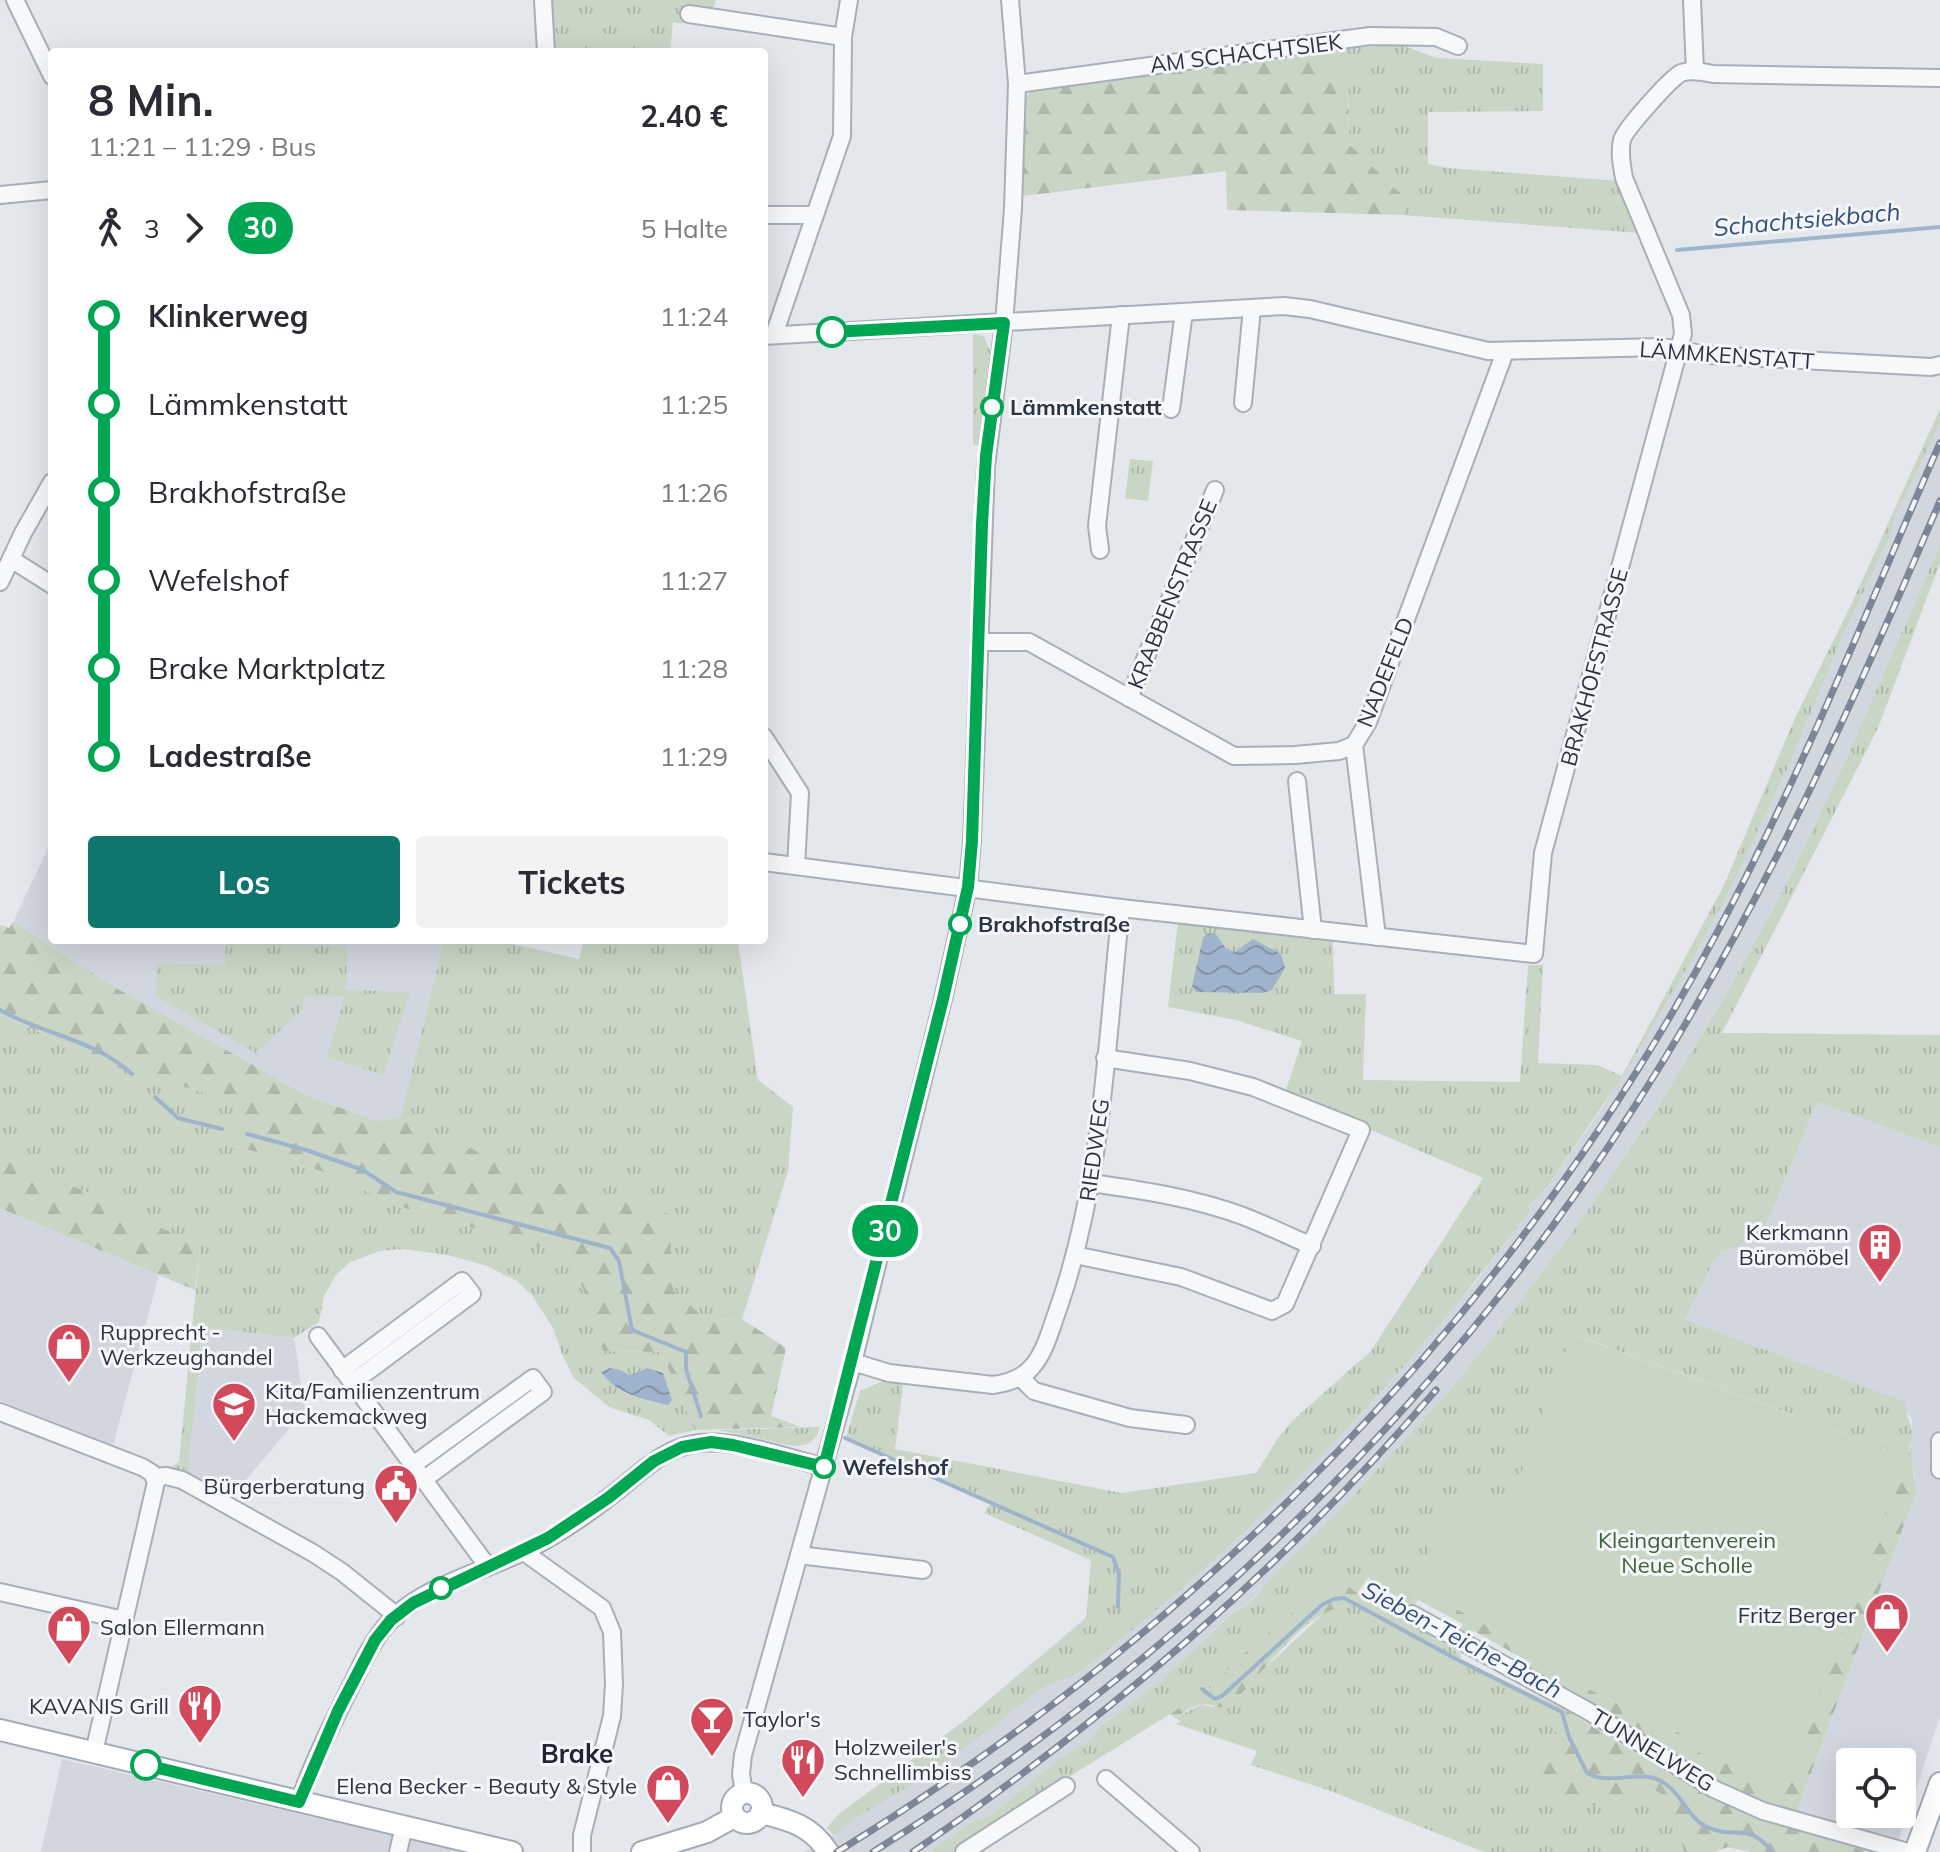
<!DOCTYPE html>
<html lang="de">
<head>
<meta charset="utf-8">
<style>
	:root { --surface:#fff; --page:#f2f2f3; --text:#2b2b33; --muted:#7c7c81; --accent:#0f766e }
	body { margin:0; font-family:Mulish,sans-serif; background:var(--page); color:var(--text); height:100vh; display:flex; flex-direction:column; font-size:30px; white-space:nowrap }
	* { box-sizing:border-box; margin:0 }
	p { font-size:26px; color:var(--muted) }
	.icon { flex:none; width:44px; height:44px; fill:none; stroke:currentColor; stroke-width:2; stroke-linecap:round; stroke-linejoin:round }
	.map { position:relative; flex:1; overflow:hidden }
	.drawer { position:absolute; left:48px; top:48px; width:720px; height:896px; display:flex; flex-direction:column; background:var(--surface); border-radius:8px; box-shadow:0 8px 32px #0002 }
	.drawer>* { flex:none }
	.badge { padding:0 16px; border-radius:26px; font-size:28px; line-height:52px }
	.controls { position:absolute; left:1836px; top:1748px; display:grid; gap:16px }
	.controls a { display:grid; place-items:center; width:80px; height:80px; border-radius:8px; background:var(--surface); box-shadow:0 8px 32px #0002; font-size:40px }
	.map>.badge { position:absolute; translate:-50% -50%; box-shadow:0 0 0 4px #fff }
	.legs { display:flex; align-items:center; gap:12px; height:88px; padding:0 40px; font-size:26px }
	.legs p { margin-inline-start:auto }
	.head { display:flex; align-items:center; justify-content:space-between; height:136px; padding:0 40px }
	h1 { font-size:44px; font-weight:700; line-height:60px }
	.action { display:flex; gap:16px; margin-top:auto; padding:16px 40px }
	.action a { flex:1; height:92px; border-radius:8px; background:var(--accent); color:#fff; font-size:32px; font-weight:700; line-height:92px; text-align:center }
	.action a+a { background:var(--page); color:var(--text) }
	ul { padding:0 40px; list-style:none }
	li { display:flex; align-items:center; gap:28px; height:88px; font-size:30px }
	li i { display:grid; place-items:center; width:12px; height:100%; margin:0 10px; background:currentColor }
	li i::after { content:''; width:20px; height:20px; margin:-10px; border:6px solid; border-radius:50%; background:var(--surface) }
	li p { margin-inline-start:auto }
	li:first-child i { background:linear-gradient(#0000 50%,currentColor 0) }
	li:last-child i { background:linear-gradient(currentColor 50%,#0000 0) }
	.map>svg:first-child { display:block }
	.built { fill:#d2d6de; fill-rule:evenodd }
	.grass { fill:url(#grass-tufts) }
	.forest { fill:url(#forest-firs) }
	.garden { fill:#c9d6c5 }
	.water { fill:url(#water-waves) }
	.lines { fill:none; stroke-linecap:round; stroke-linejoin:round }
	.stream { stroke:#9fb4cc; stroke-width:4 }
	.minor-casing { stroke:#a9aeb7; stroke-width:20 }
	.major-casing { stroke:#a3abb8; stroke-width:24 }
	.minor { stroke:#f7f8fa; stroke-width:16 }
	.major { stroke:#fff; stroke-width:20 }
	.rail-casing { stroke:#7d8696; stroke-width:7 }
	.rail { stroke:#f4f6f9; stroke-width:4; stroke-dasharray:12; stroke-linecap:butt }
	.line-1-casing { stroke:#fff; stroke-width:18 }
	.line-1 { stroke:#00a651; stroke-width:12 }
	.stop-1-dot { fill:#fff; stroke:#00a651; stroke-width:4 }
	.labels { text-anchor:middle; stroke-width:6; stroke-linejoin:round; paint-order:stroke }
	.street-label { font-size:22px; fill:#2b3445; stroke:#f4f6f9 }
	.stop-label { font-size:22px; font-weight:bold; fill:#2b3445; stroke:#f4f6f9; text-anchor:start }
	.poi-label { font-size:22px; fill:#2b3445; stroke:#f4f6f9; text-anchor:end }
	.park-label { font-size:22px; fill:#3f6138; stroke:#f4f6f9 }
	.water-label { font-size:24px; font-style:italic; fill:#34527a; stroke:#f4f6f9 }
	.quarter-label { font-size:26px; font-weight:bold; fill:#1d2536; stroke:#f4f6f9 }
</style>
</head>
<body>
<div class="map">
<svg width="1940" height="1852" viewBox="0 0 1940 1852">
	<defs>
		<pattern id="grass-tufts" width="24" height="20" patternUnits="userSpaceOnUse" patternTransform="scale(2)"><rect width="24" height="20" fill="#c9d6c5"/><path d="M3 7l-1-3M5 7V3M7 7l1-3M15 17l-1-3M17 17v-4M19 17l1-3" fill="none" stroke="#adb8ab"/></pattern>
		<pattern id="forest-firs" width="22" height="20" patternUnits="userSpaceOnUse" patternTransform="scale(2)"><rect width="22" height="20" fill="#c9d6c5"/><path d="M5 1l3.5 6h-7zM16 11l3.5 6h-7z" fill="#adb8ab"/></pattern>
		<pattern id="water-waves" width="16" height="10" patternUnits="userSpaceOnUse" patternTransform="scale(2)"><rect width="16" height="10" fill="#9fb4cc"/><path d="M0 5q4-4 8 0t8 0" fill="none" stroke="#8293a7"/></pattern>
	</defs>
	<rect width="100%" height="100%" fill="#e4e7ec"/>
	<!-- built -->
	<g class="built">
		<path d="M1940,423V545L1842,768L1784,889L1720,1005L1651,1118L1575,1228L1494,1336L1445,1396L1339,1511L1270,1578L1250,1602L1231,1615L1162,1680L1101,1726L1087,1742L1059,1759L994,1813L974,1821L929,1852H804L833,1835L827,1828L838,1815L964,1721L1454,1305L1475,1283L1530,1211L1528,1208L1547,1187L1599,1113L1693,958L1730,890L1790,762L1845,631L1891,534L1896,515Z"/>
		<path d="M52,840V940H444L400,1117L377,1121L306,1095L111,985L13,922Z"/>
		<path d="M1817,1102L1940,1147V1717L1899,1839L1796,1813L1917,1490L1911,1458L1912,1419L1906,1411L1905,1403L1685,1321L1713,1262L1721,1252L1761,1238ZM1850,1762H1902V1814H1850Z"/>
		<path d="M0,1208L159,1275L113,1445L0,1401Z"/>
		<path d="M202,1327L294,1338L305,1410L229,1500L188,1476Z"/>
		<path d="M62,1759L451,1849V1852H41Z"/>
	</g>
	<!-- grass -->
	<g class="grass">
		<path d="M552,0H716L713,11L685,7L683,24L673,22L670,52H554Z"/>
		<path d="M1399,44L1437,58L1543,64V111L1428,112V164L1448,168L1621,181L1640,233L1403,215V196L1349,144L1348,76L1317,51Z"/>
		<path d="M973,334L984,336L990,351L979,445H973Z"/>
		<path d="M1940,409V423L1896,515L1891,534L1845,631L1790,762L1730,890L1693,958L1628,1068L1547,1187L1528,1207L1530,1211C1398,1384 1253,1539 1079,1672C1069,1679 1057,1680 1046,1686C1023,1698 1005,1720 984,1734C956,1754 928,1775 899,1792C876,1805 854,1818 834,1835L827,1828L838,1815L964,1721L1086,1619L1091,1560L984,1513L992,1502L846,1437L860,1391L883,1381L903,1384L895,1449L1122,1493L1256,1473L1276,1441L1291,1422L1371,1351L1483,1178L1285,1093L1302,1041L1236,1020L1168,1007L1178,920L1333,940L1334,994H1366L1363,1080L1520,1082L1528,965H1543L1538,1063L1597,1065L1622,1076L1724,885L1795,718L1851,605Z"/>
		<path d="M1130,459L1153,461L1148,501L1125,498Z"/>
		<path d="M1940,545V563L1878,728L1722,1033L1940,1035V1147L1817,1102L1761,1238L1721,1252L1713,1262L1685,1320L1905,1402C1907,1425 1919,1430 1906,1456L1573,1334L1507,1513L1451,1494L1417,1586L1413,1607L1368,1578L1358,1592L1461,1654L1460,1659L1564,1709L1536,1778L1542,1788L1553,1794L1594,1805H1629L1649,1791C1680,1790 1678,1832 1684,1852H1484L1331,1791L1251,1765L1257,1751L1176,1724L1181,1721L1175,1718L1202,1704L1212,1707L1231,1703L1252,1680L1328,1609L1350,1605L1357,1593L1334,1576L1244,1654L1207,1691L1077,1772L956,1852H929L974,1821L994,1813L1059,1759L1087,1742L1101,1726L1162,1680L1231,1615L1251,1602L1270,1578L1339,1511L1445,1396L1494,1336L1575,1228L1651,1118L1720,1005L1784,889L1842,768Z"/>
		<path d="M444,940H496L579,959L584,940L738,942L758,1080L793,1107L788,1171L742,1319L707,1320L673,1290L668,1214L529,1175L400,1118Z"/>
		<path d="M226,942L347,946L346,990L410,992L383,1075L327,1057L345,996L303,997V1009L256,1053L156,996L157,963L225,965Z"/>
		<path d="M0,1014L115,1067L241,1103L235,1146L321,1171L407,1209L572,1256L603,1351L661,1352L695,1430L669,1436L649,1420L609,1407L574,1378L562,1354L553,1328L532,1295L517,1281L487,1266L448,1255L402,1249L380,1251L350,1262L336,1275L324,1296L319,1322L294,1338L202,1327L188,1476L170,1468L179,1462L200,1246L0,1151Z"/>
		<path d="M820,1427C813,1456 783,1444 762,1439C747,1436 733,1433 718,1430Z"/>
	</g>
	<!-- forest -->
	<g class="forest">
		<path d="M1317,51L1348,76L1349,144L1403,196V215L1227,210L1226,171L1023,196L1025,99L1032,89Z"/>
		<path d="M13,922L111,985L306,1095L377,1121L400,1117L529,1175L669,1214L673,1290L707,1320L742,1319L786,1348L771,1416L801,1427L695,1430L661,1352L603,1351L572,1256L407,1209L321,1171L235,1146L240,1103L115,1067L0,1014V925L9,928Z"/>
		<path d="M0,1151L200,1246L195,1290L0,1208Z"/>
		<path d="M1912,1445L1913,1473L1917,1490L1796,1813L1768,1805L1720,1783L1676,1759L1601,1709L1529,1670L1531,1663L1474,1631L1469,1639L1459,1633L1463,1624L1418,1600L1413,1607L1417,1586L1538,1655L1535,1667L1572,1681L1694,1740L1691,1749L1906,1456Z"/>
		<path d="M1334,1576L1357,1593L1350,1605C1304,1609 1265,1674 1232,1702C1221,1712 1215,1704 1203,1704C1195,1704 1182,1714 1175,1718L1170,1714L1207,1691L1244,1654Z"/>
		<path d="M1564,1709L1667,1772L1761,1820L1871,1852H1749L1728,1847L1714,1852H1684C1677,1828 1681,1803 1654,1790C1642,1793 1637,1803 1626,1806C1609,1810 1557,1801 1543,1789C1541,1787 1537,1781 1536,1778Z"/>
	</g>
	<!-- garden -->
	<path class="garden" d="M1572,1334L1906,1456L1785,1789L1691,1749L1694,1740L1572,1681L1534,1667L1538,1655L1417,1586L1451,1494L1507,1512Z"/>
	<!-- water -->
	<g class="water">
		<path d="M1215,933L1227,950L1235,952L1253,939L1281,954L1285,968L1272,990L1263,993L1196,992L1192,986L1203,938L1207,934Z"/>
		<path d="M610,1368C635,1371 620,1382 647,1368L663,1373L672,1400L668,1405C642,1399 617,1394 601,1372Z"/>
	</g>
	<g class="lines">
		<!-- stream -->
		<g class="stream">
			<path d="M1677,250L1940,227"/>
			<path d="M0,1010C42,1034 96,1040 132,1074"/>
			<path d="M155,1097L178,1118L222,1129"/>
			<path d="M247,1134L306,1150L363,1170L396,1192L610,1248L619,1261L632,1330L686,1352V1369L701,1416"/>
			<path d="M845,1438L1113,1557L1119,1574L1118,1607"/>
			<path d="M1202,1689L1215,1699L1222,1696L1323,1604L1334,1599L1344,1598L1458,1660L1562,1712L1569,1737L1587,1773C1607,1784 1628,1774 1649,1777C1679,1782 1684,1815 1705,1826C1734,1841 1748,1820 1772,1852"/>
		</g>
		<!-- minor casing -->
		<g class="minor-casing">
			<g id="minor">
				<path d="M15,0L52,76"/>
				<path d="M543,0L546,52"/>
				<path d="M1692,0L1695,71"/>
				<path d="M689,14L843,37"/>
				<path d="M1017,84L1370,36L1436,37L1458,46"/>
				<path d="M0,195L52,190"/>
				<path d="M764,215H814"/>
				<path d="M774,335L842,136L843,37L849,0"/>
				<path d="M764,336L1284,306L1310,309L1488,351L1662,347L1708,355L1931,367L1940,365"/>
				<path d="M1243,403L1252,308"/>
				<path d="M1171,409L1184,312"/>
				<path d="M1100,550L1097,526L1121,315"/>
				<path d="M11,559L52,585"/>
				<path d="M0,582L23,533L52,482"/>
				<path d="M979,642H1029L1234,756L1295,755L1339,751L1354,745L1368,722L1505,352"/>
				<path d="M1129,698L1215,490"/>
				<path d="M764,737L800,793L796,866"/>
				<path d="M1354,745L1377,937"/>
				<path d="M1297,781L1313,930"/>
				<path d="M764,862L1121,908L1534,954L1543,853L1683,334L1681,315L1624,178C1622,166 1619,153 1622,140C1625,129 1670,79 1681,73C1691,69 1703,72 1713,74L1940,78"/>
				<path d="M1090,1183C1142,1190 1194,1198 1243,1216C1266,1225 1289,1236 1312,1246"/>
				<path d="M1075,1255L1181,1277L1272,1311L1285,1304L1361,1130L1253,1087L1190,1071L1105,1058"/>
				<path d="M318,1336L488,1567"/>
				<path d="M853,1362L889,1373L993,1385C1008,1383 1021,1379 1031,1368C1045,1353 1050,1331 1057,1312C1103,1183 1106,1043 1121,908"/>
				<path d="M342,1370L462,1281L472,1294L352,1383"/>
				<path d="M1020,1377L1034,1391L1130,1418L1186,1425"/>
				<path d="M0,1412L142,1467L152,1473L156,1482L94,1752"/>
				<path d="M1940,1441V1470"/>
				<path d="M413,1465L533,1378L543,1392L423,1480"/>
				<path d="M155,1477L166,1476L182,1480L313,1553L342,1572L397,1616"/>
				<path d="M524,1552L602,1608L612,1632L614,1684L612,1716L582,1835V1852"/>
				<path d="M799,1555L923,1570"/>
				<path d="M0,1592L124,1620"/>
				<path d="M1412,1614L1588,1711L1714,1789L1763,1811L1908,1852"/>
				<path d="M1106,1779L1191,1852"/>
				<path d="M744,1793L741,1774L743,1755L853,1362L943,999L968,887L972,841L986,466L1004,323L1013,209L1017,84L1010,0"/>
				<path d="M299,1802C313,1762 332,1724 351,1686C361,1666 370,1645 384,1628C416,1588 476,1574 521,1553C551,1539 581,1519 608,1498C637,1477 661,1447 700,1443C738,1439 787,1458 824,1467"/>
				<path d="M398,1852L404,1827"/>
				<path d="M964,1852L1066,1786"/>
			</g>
		</g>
		<!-- major casing -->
		<g class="major-casing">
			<g id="major">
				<path d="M0,1730L512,1852"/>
				<circle cx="747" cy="1808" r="15"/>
				<path d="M761,1813C790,1820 812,1826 828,1852"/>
				<path d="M642,1852L707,1832L734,1817"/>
				<path d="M1915,1852L1940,1783"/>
			</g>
		</g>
		<!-- minor -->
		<use href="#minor" class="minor"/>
		<!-- major -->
		<use href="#major" class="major"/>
		<!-- rail casing -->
		<g class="rail-casing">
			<g id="rail">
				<path d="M837,1852C1204,1627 1518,1310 1720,927C1803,771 1869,605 1940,443"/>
				<path d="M873,1852C1177,1662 1441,1409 1635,1106C1757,916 1851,709 1940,501"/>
				<path d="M913,1852C1108,1718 1282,1570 1436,1390"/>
			</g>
		</g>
		<!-- rail -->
		<use href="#rail" class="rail"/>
	</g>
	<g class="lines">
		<!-- line-1 casing -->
		<g class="line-1-casing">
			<path id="line-1" d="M146,1765L299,1802L338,1711L375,1640L391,1620L413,1603L548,1538L608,1498L654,1461L682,1447L711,1442L733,1445L824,1467L943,999L968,887L972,841L982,524L986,456L1004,323L832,332"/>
		</g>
		<!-- line-1 -->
		<use href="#line-1" class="line-1"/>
	</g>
	<!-- icons -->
	<defs>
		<g id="building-pin" transform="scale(2.3)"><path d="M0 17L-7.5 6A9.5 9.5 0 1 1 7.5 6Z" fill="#d1495b" stroke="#f4f6f9"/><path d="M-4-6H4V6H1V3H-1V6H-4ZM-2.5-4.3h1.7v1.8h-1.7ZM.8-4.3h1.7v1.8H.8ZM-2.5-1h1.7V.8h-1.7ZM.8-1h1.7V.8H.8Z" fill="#fff"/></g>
		<g id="shop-pin" transform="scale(2.3)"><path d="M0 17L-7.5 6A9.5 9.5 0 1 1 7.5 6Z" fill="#d1495b" stroke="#f4f6f9"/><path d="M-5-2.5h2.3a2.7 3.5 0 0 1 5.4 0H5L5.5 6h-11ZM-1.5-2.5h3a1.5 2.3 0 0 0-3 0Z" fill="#fff"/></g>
		<g id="school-pin" transform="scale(2.3)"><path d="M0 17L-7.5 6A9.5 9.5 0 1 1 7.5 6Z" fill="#d1495b" stroke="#f4f6f9"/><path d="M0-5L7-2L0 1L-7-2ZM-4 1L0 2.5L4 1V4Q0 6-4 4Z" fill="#fff"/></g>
		<g id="civic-pin" transform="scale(2.3)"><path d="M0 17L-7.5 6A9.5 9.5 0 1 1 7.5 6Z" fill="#d1495b" stroke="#f4f6f9"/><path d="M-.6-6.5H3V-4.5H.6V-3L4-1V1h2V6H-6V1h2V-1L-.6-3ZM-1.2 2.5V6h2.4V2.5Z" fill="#fff"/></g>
		<g id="restaurant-pin" transform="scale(2.3)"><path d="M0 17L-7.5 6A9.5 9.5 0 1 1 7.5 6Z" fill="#d1495b" stroke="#f4f6f9"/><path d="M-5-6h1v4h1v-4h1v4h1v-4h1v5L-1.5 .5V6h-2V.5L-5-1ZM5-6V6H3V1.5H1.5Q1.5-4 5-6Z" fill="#fff"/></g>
		<g id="bar-pin" transform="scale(2.3)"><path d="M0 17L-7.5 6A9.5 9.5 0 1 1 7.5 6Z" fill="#d1495b" stroke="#f4f6f9"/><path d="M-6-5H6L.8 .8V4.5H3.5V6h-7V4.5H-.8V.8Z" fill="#fff"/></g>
	</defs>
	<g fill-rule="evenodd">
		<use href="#building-pin" x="1880" y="1245"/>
		<use href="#shop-pin" x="69" y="1345"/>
		<use href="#school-pin" x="234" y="1404"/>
		<use href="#civic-pin" x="396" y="1486"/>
		<use href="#shop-pin" x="1887" y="1615"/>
		<use href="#shop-pin" x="69" y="1627"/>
		<use href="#restaurant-pin" x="200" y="1706"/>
		<use href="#bar-pin" x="712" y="1719"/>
		<use href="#restaurant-pin" x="803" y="1760"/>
		<use href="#shop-pin" x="668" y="1786"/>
	</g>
	<!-- markers -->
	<g class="stop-1-dot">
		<circle cx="832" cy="332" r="14"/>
		<circle cx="992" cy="407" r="10"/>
		<circle cx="960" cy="924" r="10"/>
		<circle cx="824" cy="1467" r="10"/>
		<circle cx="441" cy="1588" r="10"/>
		<circle cx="146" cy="1765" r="14"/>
	</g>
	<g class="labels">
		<!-- street labels -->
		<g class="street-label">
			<text transform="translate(1246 53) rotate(-7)" y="8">AM SCHACHTSIEK</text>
			<text transform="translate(1727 355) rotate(4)" y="8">LÄMMKENSTATT</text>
			<text transform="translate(1172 594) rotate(-68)" y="8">KRABBENSTRASSE</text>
			<text transform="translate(1594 667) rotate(-75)" y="8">BRAKHOFSTRASSE</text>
			<text transform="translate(1385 672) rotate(-68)" y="8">NADEFELD</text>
			<text transform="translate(1094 1150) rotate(-82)" y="8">RIEDWEG</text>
			<text transform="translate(1653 1750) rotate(31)" y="8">TUNNELWEG</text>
		</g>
		<!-- stop labels -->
		<g class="stop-label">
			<text x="1010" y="415">Lämmkenstatt</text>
			<text x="978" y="932">Brakhofstraße</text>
			<text x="842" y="1475">Wefelshof</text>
		</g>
		<!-- poi labels -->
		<g class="poi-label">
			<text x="1849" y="1240">Kerkmann<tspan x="1849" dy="25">Büromöbel</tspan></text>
			<text x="100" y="1340" text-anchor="start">Rupprecht -<tspan x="100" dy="25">Werkzeughandel</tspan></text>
			<text x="265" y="1399" text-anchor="start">Kita/Familienzentrum<tspan x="265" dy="25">Hackemackweg</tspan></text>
			<text x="365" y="1494">Bürgerberatung</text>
			<text x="1856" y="1623">Fritz Berger</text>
			<text x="100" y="1635" text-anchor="start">Salon Ellermann</text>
			<text x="169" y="1714">KAVANIS Grill</text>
			<text x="743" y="1727" text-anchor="start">Taylor's</text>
			<text x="834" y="1755" text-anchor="start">Holzweiler's<tspan x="834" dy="25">Schnellimbiss</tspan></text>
			<text x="637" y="1794">Elena Becker - Beauty &amp; Style</text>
		</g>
		<!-- park labels -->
		<g class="park-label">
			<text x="1687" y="1548">Kleingartenverein<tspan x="1687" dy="25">Neue Scholle</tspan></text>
		</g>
		<!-- water labels -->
		<g class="water-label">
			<text transform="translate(1807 220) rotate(-5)" y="8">Schachtsiekbach</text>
			<text transform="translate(1462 1640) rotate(28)" y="8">Sieben-Teiche-Bach</text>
		</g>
		<!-- quarter labels -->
		<g class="quarter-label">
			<text x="577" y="1763">Brake</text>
		</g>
	</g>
</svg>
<div class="controls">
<a><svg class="icon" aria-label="locate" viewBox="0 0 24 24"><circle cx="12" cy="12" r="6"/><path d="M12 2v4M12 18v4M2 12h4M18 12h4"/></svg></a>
</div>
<b class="badge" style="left:885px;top:1231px;background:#00a651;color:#fff">30</b>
<section class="drawer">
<div class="head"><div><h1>8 Min.</h1><p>11:21 – 11:29 · Bus</p></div><b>2.40 €</b></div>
<div class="legs"><svg class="icon" aria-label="walk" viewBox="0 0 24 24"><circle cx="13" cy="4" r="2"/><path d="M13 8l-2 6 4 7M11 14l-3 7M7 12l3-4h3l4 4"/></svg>3<svg class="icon" aria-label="forward" viewBox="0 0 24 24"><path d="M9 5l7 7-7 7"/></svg><b class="badge" style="background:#00a651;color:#fff">30</b><p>5 Halte</p></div>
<ul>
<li><i style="color:#00a651"></i><b>Klinkerweg</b><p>11:24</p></li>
<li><i style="color:#00a651"></i><span>Lämmkenstatt</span><p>11:25</p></li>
<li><i style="color:#00a651"></i><span>Brakhofstraße</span><p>11:26</p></li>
<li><i style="color:#00a651"></i><span>Wefelshof</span><p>11:27</p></li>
<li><i style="color:#00a651"></i><span>Brake Marktplatz</span><p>11:28</p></li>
<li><i style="color:#00a651"></i><b>Ladestraße</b><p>11:29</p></li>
</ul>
<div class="action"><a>Los</a><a>Tickets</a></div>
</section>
</div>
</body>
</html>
